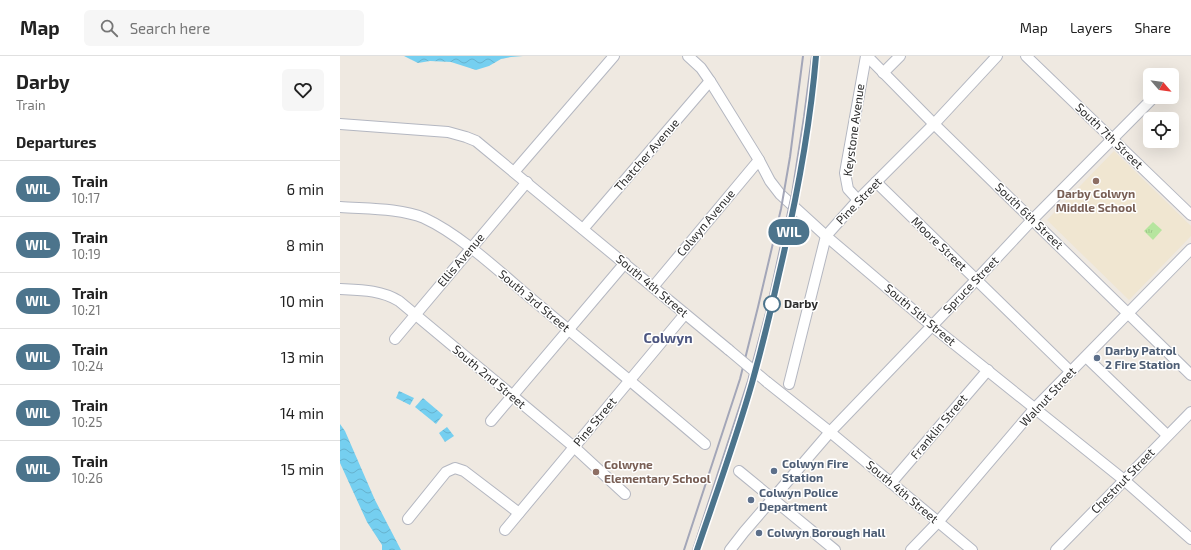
<!DOCTYPE html>
<html lang="en">
<head>
<meta charset="utf-8">
<style>
	:root { --surface:#fff; --page:#f6f6f6; --text:#222; --muted:#767676; --line:#e0e0e0 }
	body { margin:0; font-family:"Exo 2",sans-serif; background:var(--page); color:var(--text); height:100vh; display:flex; flex-direction:column; font-size:15px; white-space:nowrap }
	* { box-sizing:border-box; margin:0 }
	p { font-size:13px; color:var(--muted) }
	.icon { flex:none; width:22px; height:22px; fill:none; stroke:currentColor; stroke-width:2; stroke-linecap:round; stroke-linejoin:round }
	.map { position:relative; flex:1; overflow:hidden }
	.details { display:flex; flex-direction:column; background:var(--surface); width:340px }
	.details>* { flex:none }
	.badge { padding:0 8px; border-radius:13px; font-size:14px; line-height:26px }
	.needle { width:26px; rotate:118deg }
	.buttons { position:absolute; left:803px; top:12px; display:grid; gap:8px }
	.buttons a { display:grid; place-items:center; width:36px; height:36px; border-radius:6px; background:var(--surface); box-shadow:0 4px 16px #0002; font-size:20px }
	.map>.badge { position:absolute; translate:-50% -50%; box-shadow:0 0 0 2px #fff }
	h2 { padding:0 16px; font-size:15px; line-height:36px }
	.round { display:grid; place-items:center; flex:none; width:42px; height:42px; border-radius:6px; background:var(--page) }
	.headline { display:flex; align-items:center; justify-content:space-between; height:68px; padding:0 16px }
	h1 { font-size:19px; font-weight:700; line-height:30px }
	ul { padding:0; list-style:none }
	li { display:flex; align-items:center; gap:12px; height:56px; padding:0 16px; border-top:1px solid var(--line) }
	li div { flex:1 }
	li b { display:block; font-size:15px }
	li em { font-style:normal }
	li .badge { min-width:44px; font-weight:700; text-align:center }
	header { display:flex; align-items:center; gap:24px; box-sizing:border-box; height:56px; padding:0 20px; background:var(--surface); border-bottom:1px solid var(--line) }
	header strong { font-size:19px }
	nav { display:flex; gap:22px; margin-inline-start:auto; font-size:14px }
	.search { width:280px; height:36px; background:var(--page); display:flex; align-items:center; gap:10px; box-sizing:border-box; padding:0 14px; border-radius:6px; color:var(--muted); font-size:15px }
	main { display:flex; flex:1; min-height:0 }
	.map>svg:first-child { display:block }
	.education { fill:#f0e6d1 }
	.grass { fill:url(#grass-tufts) }
	.water { fill:url(#water-waves) }
	.lines { fill:none; stroke-linecap:round; stroke-linejoin:round }
	.minor-casing { stroke:#b4b7c1; stroke-width:12 }
	.minor { stroke:#fff; stroke-width:10 }
	.rail { stroke:#a3a6b8; stroke-width:2 }
	.minor-bridge-casing { stroke:#b4b7c1; stroke-width:12; stroke-linecap:butt }
	.minor-bridge { stroke:#fff; stroke-width:10 }
	.line-casing { stroke:#fff; stroke-width:9 }
	.line { stroke:#4c748c; stroke-width:6 }
	.education-dot { fill:#8d6e63; stroke:#fff; stroke-width:1.5 }
	.stop-dot { fill:#fff; stroke:#4c748c; stroke-width:2 }
	.service-dot { fill:#5c6f8a; stroke:#fff; stroke-width:1.5 }
	.labels { text-anchor:middle; stroke-width:3; stroke-linejoin:round; paint-order:stroke }
	.street-label { font-size:12px; fill:#2e2e2e; stroke:#fff }
	.education-label { font-size:12px; font-weight:bold; fill:#785e54; stroke:#fff }
	.stop-label { font-size:12px; font-weight:bold; fill:#2e2e2e; stroke:#fff; text-anchor:start }
	.service-label { font-size:12px; font-weight:bold; fill:#4e5e75; stroke:#fff; text-anchor:start }
	.quarter-label { font-size:14px; font-weight:bold; fill:#4d5680; stroke:#fff }
</style>
</head>
<body>
<header>
<strong>Map</strong>
<div class="search"><svg class="icon" aria-label="search" viewBox="0 0 24 24"><circle cx="10" cy="10" r="6"/><path d="M15 15l6 6"/></svg>Search here</div>
<nav><a>Map</a><a>Layers</a><a>Share</a></nav>
</header>
<main>
<section class="details">
<div class="headline"><div><h1>Darby</h1><p>Train</p></div><a class="round"><svg class="icon" aria-label="heart" viewBox="0 0 24 24"><path d="M12 20l-8-8c-3-5 5-10 8-4 3-6 11-1 8 4z"/></svg></a></div>
<h2>Departures</h2>
<ul>
<li><span class="badge" style="background:#4c748c;color:#fff">WIL</span><div><b>Train</b><p>10:17</p></div><em>6 min</em></li>
<li><span class="badge" style="background:#4c748c;color:#fff">WIL</span><div><b>Train</b><p>10:19</p></div><em>8 min</em></li>
<li><span class="badge" style="background:#4c748c;color:#fff">WIL</span><div><b>Train</b><p>10:21</p></div><em>10 min</em></li>
<li><span class="badge" style="background:#4c748c;color:#fff">WIL</span><div><b>Train</b><p>10:24</p></div><em>13 min</em></li>
<li><span class="badge" style="background:#4c748c;color:#fff">WIL</span><div><b>Train</b><p>10:25</p></div><em>14 min</em></li>
<li><span class="badge" style="background:#4c748c;color:#fff">WIL</span><div><b>Train</b><p>10:26</p></div><em>15 min</em></li>
</ul>
</section>
<div class="map">
<svg width="851" height="494" viewBox="0 0 851 494">
	<defs>
		<pattern id="grass-tufts" width="24" height="20" patternUnits="userSpaceOnUse"><rect width="24" height="20" fill="#b6e59e"/><path d="M3 7l-1-3M5 7V3M7 7l1-3M15 17l-1-3M17 17v-4M19 17l1-3" fill="none" stroke="#9dc588"/></pattern>
		<pattern id="water-waves" width="16" height="10" patternUnits="userSpaceOnUse"><rect width="16" height="10" fill="#75cff0"/><path d="M0 5q4-4 8 0t8 0" fill="none" stroke="#66b2ce"/></pattern>
	</defs>
	<rect width="100%" height="100%" fill="#efe9e1"/>
	<!-- education -->
	<path class="education" d="M774,95L851,170V180L789,244L707,164Z"/>
	<!-- grass -->
	<path class="grass" d="M813,166L822,174L813,184L804,175Z"/>
	<!-- water -->
	<g class="water">
		<path d="M64,0H183L171,1L161,3L149,10L136,14L111,6L90,5L78,7Z"/>
		<path d="M59,335L74,342L70,349L56,342Z"/>
		<path d="M83,342L103,359L96,368L75,351Z"/>
		<path d="M0,368L5,375L35,444L61,494H42V489L27,466L0,407Z"/>
		<path d="M107,371L114,380L105,386L99,377Z"/>
	</g>
	<g class="lines">
		<!-- minor casing -->
		<g class="minor-casing">
			<g id="minor">
				<path d="M348,0L361,12L370,25L419,104L430,125L440,138L486,180L592,270L784,424L851,483"/>
				<path d="M527,0L594,68L851,319"/>
				<path d="M686,0L851,159"/>
				<path d="M543,17L560,0"/>
				<path d="M832,23L833,21"/>
				<path d="M0,68L108,76L126,81L136,85L389,294"/>
				<path d="M174,116L274,0"/>
				<path d="M536,126L731,316"/>
				<path d="M518,144L508,133L505,117L526,0"/>
				<path d="M0,151C26,153 60,152 84,162C121,179 161,217 193,244C250,292 308,339 365,388"/>
				<path d="M243,173L370,25"/>
				<path d="M313,231L419,104"/>
				<path d="M0,233C21,234 41,234 59,245L234,391L285,438"/>
				<path d="M55,283L187,126"/>
				<path d="M746,301L827,379"/>
				<path d="M427,326L490,376L632,494"/>
				<path d="M449,328L486,180L518,144L594,68L657,0"/>
				<path d="M151,365L285,207"/>
				<path d="M399,415L495,494"/>
				<path d="M551,427L648,314"/>
				<path d="M68,463L106,416L115,412L124,415L179,457"/>
				<path d="M165,474L345,258"/>
				<path d="M390,494L404,476L490,376L636,224L693,163L814,41"/>
				<path d="M571,494L598,466L695,352L851,193"/>
				<path d="M716,494L851,356"/>
			</g>
		</g>
		<!-- minor -->
		<use href="#minor" class="minor"/>
		<!-- rail -->
		<g class="rail">
			<path d="M344,494L400,323L418,251L441,153L450,101L463,0"/>
			<path d="M353,494L408,325L427,253L452,138L464,61L472,0"/>
		</g>
		<!-- minor-bridge casing -->
		<g class="minor-bridge-casing">
			<path id="minor-bridge" d="M389,294L427,326"/>
		</g>
		<!-- minor-bridge -->
		<use href="#minor-bridge" class="minor-bridge"/>
	</g>
	<g class="lines">
		<!-- line casing -->
		<g class="line-casing">
			<path id="line" d="M357,494C376,438 396,383 412,327C422,291 431,254 439,218C456,146 470,73 476,0"/>
		</g>
		<!-- line -->
		<use href="#line" class="line"/>
	</g>
	<!-- markers -->
	<g class="education-dot">
		<circle cx="756" cy="125" r="4"/>
		<circle cx="256" cy="416" r="4"/>
	</g>
	<circle class="stop-dot" cx="432" cy="248" r="8"/>
	<g class="service-dot">
		<circle cx="757" cy="302" r="4"/>
		<circle cx="434" cy="415" r="4"/>
		<circle cx="411" cy="444" r="4"/>
		<circle cx="419" cy="477" r="4"/>
	</g>
	<g class="labels">
		<!-- street labels -->
		<g class="street-label">
			<text transform="translate(514 74) rotate(-82)" y="4">Keystone Avenue</text>
			<text transform="translate(769 80) rotate(44)" y="4">South 7th Street</text>
			<text transform="translate(307 99) rotate(-49)" y="4">Thatcher Avenue</text>
			<text transform="translate(519 145) rotate(-46)" y="4">Pine Street</text>
			<text transform="translate(689 160) rotate(44)" y="4">South 6th Street</text>
			<text transform="translate(366 167) rotate(-50)" y="4">Colwyn Avenue</text>
			<text transform="translate(599 188) rotate(44)" y="4">Moore Street</text>
			<text transform="translate(121 204) rotate(-50)" y="4">Ellis Avenue</text>
			<text transform="translate(631 229) rotate(-46)" y="4">Spruce Street</text>
			<text transform="translate(312 230) rotate(40)" y="4">South 4th Street</text>
			<text transform="translate(194 245) rotate(40)" y="4">South 3rd Street</text>
			<text transform="translate(580 259) rotate(40)" y="4">South 5th Street</text>
			<text transform="translate(149 321) rotate(40)" y="4">South 2nd Street</text>
			<text transform="translate(708 341) rotate(-47)" y="4">Walnut Street</text>
			<text transform="translate(255 366) rotate(-50)" y="4">Pine Street</text>
			<text transform="translate(599 371) rotate(-50)" y="4">Franklin Street</text>
			<text transform="translate(783 425) rotate(-46)" y="4">Chestnut Street</text>
			<text transform="translate(562 436) rotate(40)" y="4">South 4th Street</text>
		</g>
		<!-- education labels -->
		<g class="education-label">
			<text x="756" y="142">Darby Colwyn<tspan x="756" dy="14">Middle School</tspan></text>
			<text x="264" y="413" text-anchor="start">Colwyne<tspan x="264" dy="14">Elementary School</tspan></text>
		</g>
		<!-- stop labels -->
		<g class="stop-label">
			<text x="444" y="252">Darby</text>
		</g>
		<!-- service labels -->
		<g class="service-label">
			<text x="765" y="299">Darby Patrol<tspan x="765" dy="14">2 Fire Station</tspan></text>
			<text x="442" y="412">Colwyn Fire<tspan x="442" dy="14">Station</tspan></text>
			<text x="419" y="441">Colwyn Police<tspan x="419" dy="14">Department</tspan></text>
			<text x="427" y="481">Colwyn Borough Hall</text>
		</g>
		<!-- quarter labels -->
		<g class="quarter-label">
			<text x="328" y="287">Colwyn</text>
		</g>
	</g>
</svg>
<div class="buttons">
<a><svg class="needle" viewBox="-14 -14 28 28"><path d="M0-13l5 13h-10z" fill="#e53935"/><path d="M0 13l5-13h-10z" fill="#767676"/></svg></a>
<a><svg class="icon" aria-label="locate" viewBox="0 0 24 24"><circle cx="12" cy="12" r="6"/><path d="M12 2v4M12 18v4M2 12h4M18 12h4"/></svg></a>
</div>
<b class="badge" style="left:449px;top:176px;background:#4c748c;color:#fff">WIL</b>
</div>
</main>
</body>
</html>
